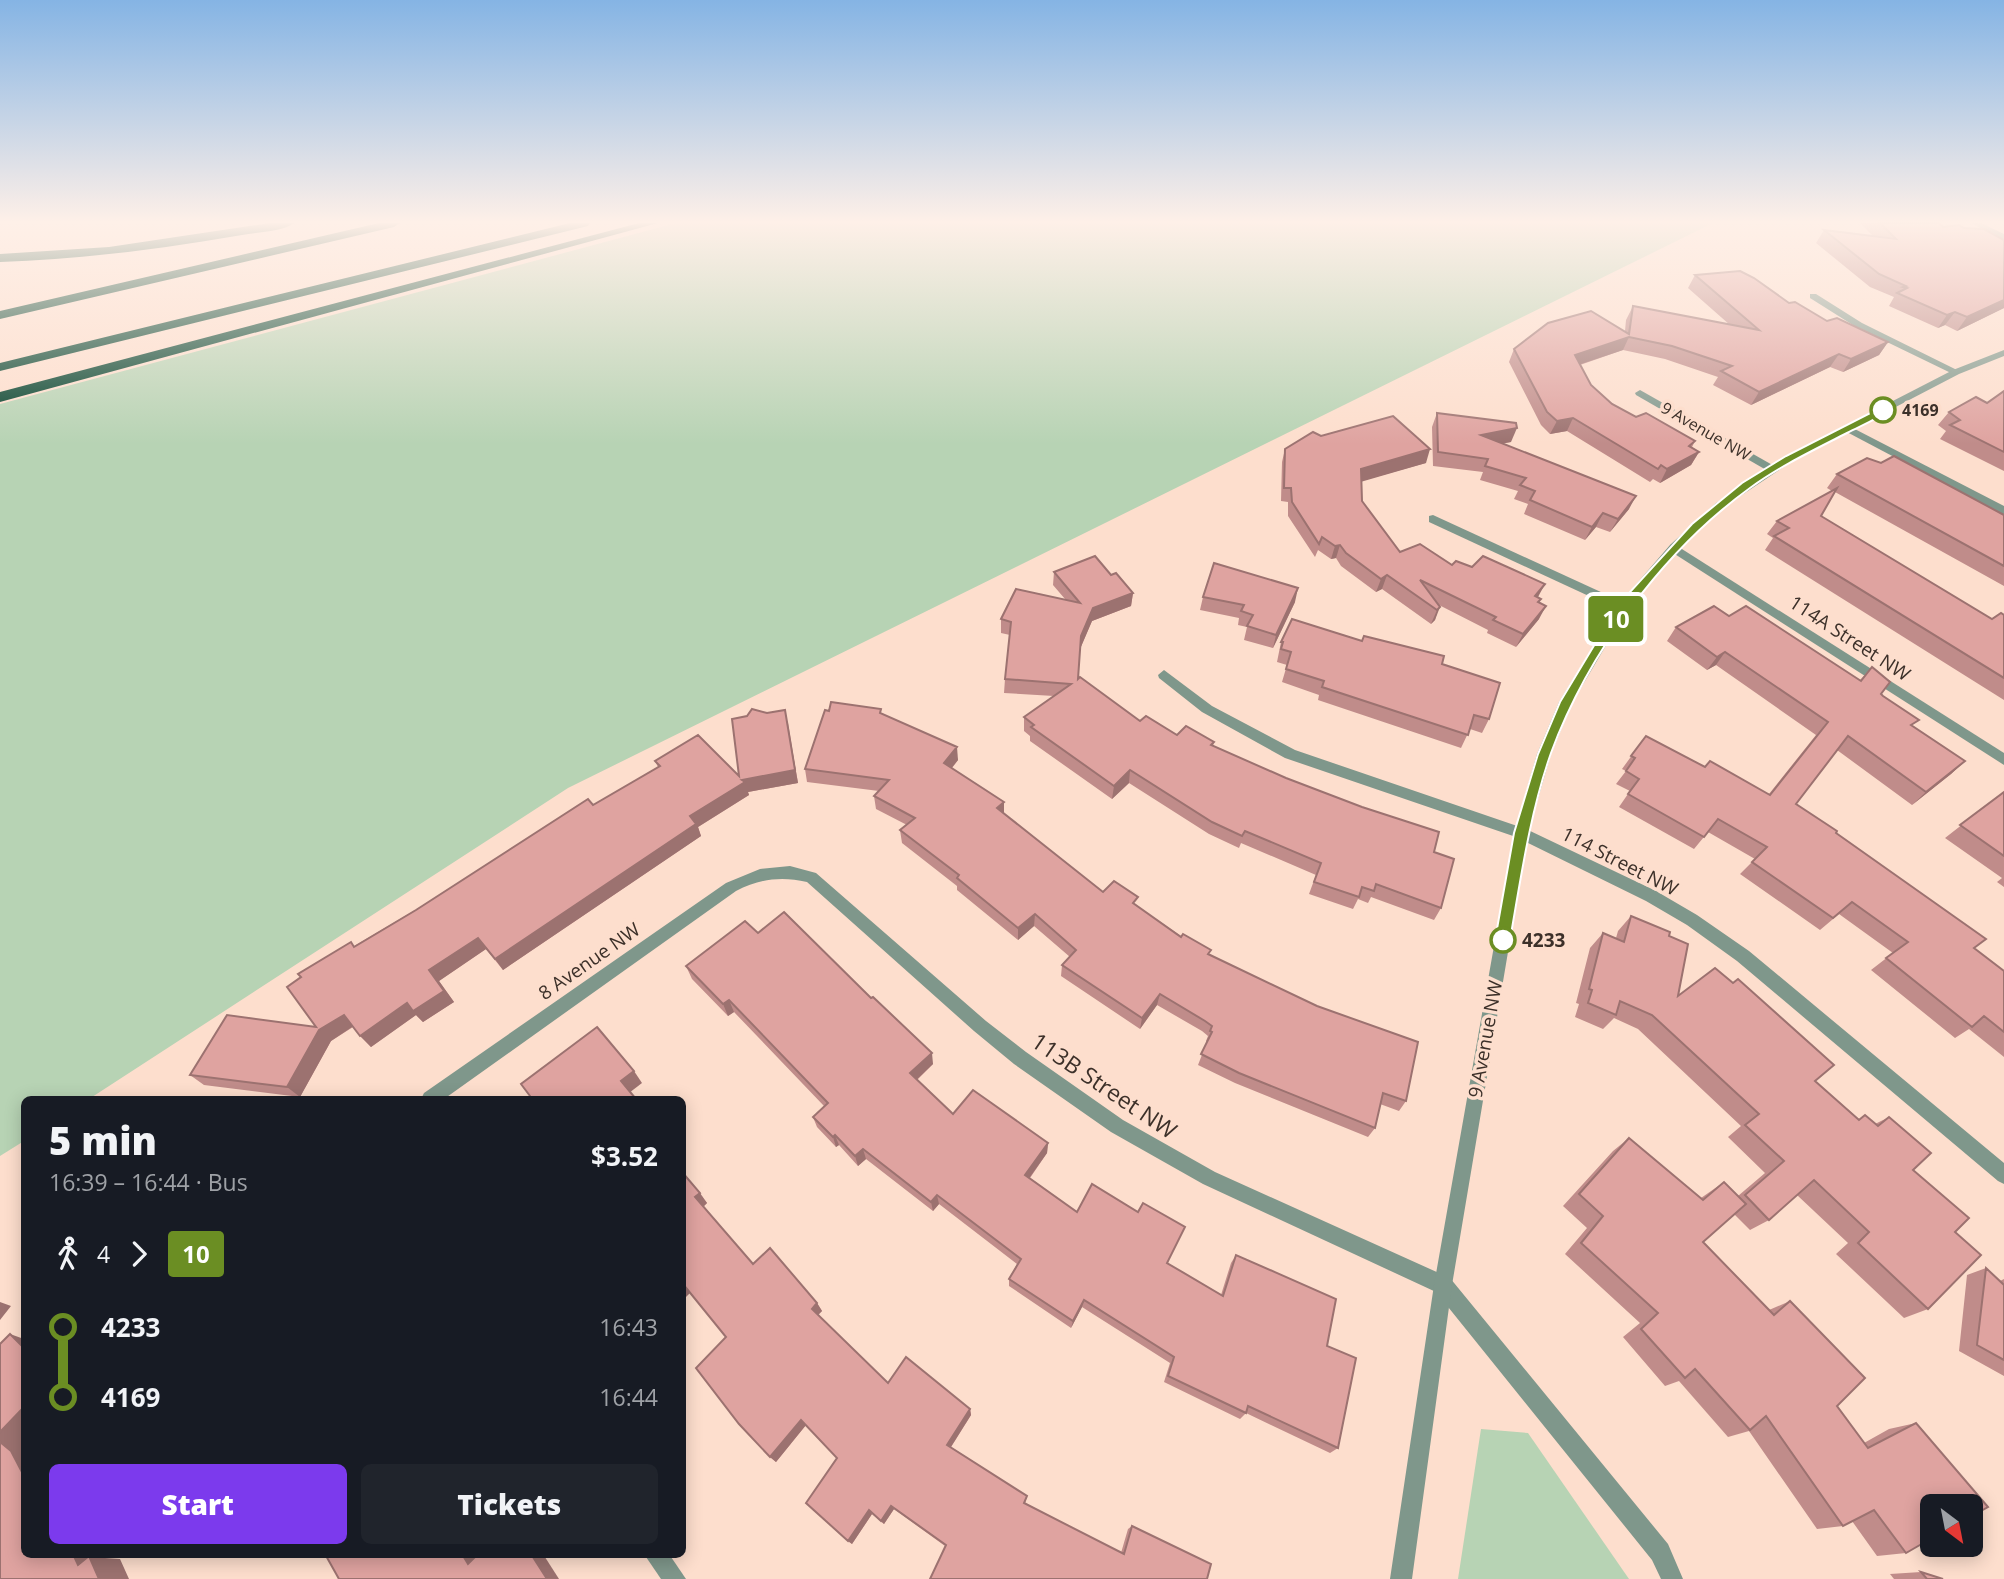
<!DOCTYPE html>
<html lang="en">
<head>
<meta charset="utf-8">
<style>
	:root { --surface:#171b24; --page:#20242c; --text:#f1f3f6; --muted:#9ea1a6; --accent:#7c3aed }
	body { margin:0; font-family:"Open Sans",sans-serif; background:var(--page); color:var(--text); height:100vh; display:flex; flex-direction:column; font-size:26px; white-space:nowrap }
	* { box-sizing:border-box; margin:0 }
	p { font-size:23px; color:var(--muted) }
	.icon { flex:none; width:38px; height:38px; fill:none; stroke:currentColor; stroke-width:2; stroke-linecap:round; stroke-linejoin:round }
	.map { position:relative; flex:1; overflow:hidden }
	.side { position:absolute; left:21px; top:1096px; width:665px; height:462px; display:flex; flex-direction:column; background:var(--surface); border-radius:10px; box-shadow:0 4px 18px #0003 }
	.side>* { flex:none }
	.badge { padding:0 14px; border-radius:5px; font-size:24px; line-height:46px }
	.needle { width:46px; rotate:148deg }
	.tools { position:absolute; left:1920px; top:1494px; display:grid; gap:14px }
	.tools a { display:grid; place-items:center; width:63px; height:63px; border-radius:10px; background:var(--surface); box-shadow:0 4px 18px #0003; font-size:35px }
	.map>.badge { position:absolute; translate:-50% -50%; box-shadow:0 0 0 4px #fff }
	.legs { display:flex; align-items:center; gap:10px; height:77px; padding:0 28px; font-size:23px }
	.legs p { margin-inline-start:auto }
	.head { display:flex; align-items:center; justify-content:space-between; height:119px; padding:0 28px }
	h1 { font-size:38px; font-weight:800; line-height:52px }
	.button { display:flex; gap:14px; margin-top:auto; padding:14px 28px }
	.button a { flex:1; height:80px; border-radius:10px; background:var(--accent); color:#fff; font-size:28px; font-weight:800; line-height:80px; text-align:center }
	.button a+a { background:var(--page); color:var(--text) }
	ul { padding:0 28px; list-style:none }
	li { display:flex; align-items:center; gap:24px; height:70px; font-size:26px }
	li i { display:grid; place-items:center; width:10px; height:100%; margin:0 9px; background:currentColor }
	li i::after { content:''; width:18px; height:18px; margin:-9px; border:5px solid; border-radius:50%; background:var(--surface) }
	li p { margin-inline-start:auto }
	li:first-child i { background:linear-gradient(#0000 50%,currentColor 0) }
	li:last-child i { background:linear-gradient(currentColor 50%,#0000 0) }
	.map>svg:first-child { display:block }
	.green { fill:#b7d3b4 }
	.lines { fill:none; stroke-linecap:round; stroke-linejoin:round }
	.minor { fill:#7f978b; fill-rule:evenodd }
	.tertiary { fill:#7f978b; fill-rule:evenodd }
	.motorway { fill:#003f2a; fill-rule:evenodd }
	.wall { fill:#c08c8a }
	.shaded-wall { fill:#9c7270 }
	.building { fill:#dfa3a0; stroke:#9c7270; stroke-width:2 }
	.line-1 { fill:#6b8e23; stroke:#fff; stroke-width:2 }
	.stop-1-dot { fill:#fff; stroke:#6b8e23; stroke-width:3.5 }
	.labels { text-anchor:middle; stroke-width:7; stroke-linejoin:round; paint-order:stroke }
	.far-stop-label { font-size:16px; font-weight:bold; fill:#3c3029; stroke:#fddecd; text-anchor:start }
	.far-street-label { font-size:16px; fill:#3c3029; stroke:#fddecd }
	.street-label { font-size:19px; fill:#3c3029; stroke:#fddecd }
	.stop-label { font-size:19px; font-weight:bold; fill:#3c3029; stroke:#fddecd; text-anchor:start }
	.near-street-label { font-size:23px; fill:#3c3029; stroke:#fddecd }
</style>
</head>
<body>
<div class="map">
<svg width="2004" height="1579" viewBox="0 0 2004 1579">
	<rect width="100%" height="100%" fill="#fddecd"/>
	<!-- green -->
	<g class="green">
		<path d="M676,223H1713L568,788L89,1099H24V1141L0,1156V404Z"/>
		<path d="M1481,1429L1528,1433L1629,1579H1458Z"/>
	</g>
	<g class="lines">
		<!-- minor -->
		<g class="minor">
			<path d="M1971,223H1981L2004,234V240Z"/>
			<path d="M1810,294H1816L1862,323L1961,372L1953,374L1856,327L1810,298Z"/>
			<path d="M1640,390L1776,467L1777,469L1776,471H1768L1636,395L1635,393Z"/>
			<path d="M1847,425L2004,506V515L1843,430L1842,428Z"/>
			<path d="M1433,515L1627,604L1629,607L1623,611L1619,610L1429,522V516Z"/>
			<path d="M1674,544L2004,753V765L1670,551V545Z"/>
			<path d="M1164,670L1212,706L1295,750L1526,829L1656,891L1697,915L1749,951L2004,1163V1184L1998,1181L1737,961L1687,925L1646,901L1516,837L1285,758L1202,712L1159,678L1158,675Z"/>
			<path d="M790,866L816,873L986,1021L1026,1052L1123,1120L1215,1172L1450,1278L1668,1544L1683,1579H1661L1652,1560L1436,1292L1203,1184L1111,1132L1014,1064L974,1031L807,882C781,876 759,879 736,891L444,1099H421L424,1093L726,883L760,869Z"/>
			<path d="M644,1554H669L686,1579H661Z"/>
		</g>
		<!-- tertiary -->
		<path class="tertiary" d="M2004,350V356L1959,374L1794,460L1724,507L1678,551L1627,610L1572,703L1551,754L1528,833L1452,1285L1412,1579H1390L1434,1285L1514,833L1537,754L1559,702L1619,604L1670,545L1716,503L1786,456L1953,370Z"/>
		<!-- motorway -->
		<g class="motorway">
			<path d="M270,223H294C283,232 257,232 242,235C162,249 82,259 0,262V254L109,247Z"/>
			<path d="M379,223H400L394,227L0,319V311Z"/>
			<path d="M570,223H590L588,226L0,371V363Z"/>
			<path d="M639,223H658L0,402V392Z"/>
		</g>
	</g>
	<!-- wall -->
	<g class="wall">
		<path d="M1860,223H1939L1943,227L1964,228L2004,308L1957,331L1945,325L1938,328L1889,306L1894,297L1870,287L1816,243L1824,230L1873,236Z"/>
		<path d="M1695,275L1789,303L1827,321L1888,342L1879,355L1843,372L1830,367L1751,405L1713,385L1718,377L1665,359L1623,350L1580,365L1591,385L1612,404L1636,417L1695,441L1692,447L1699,452L1691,465L1660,483L1653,479L1650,482L1567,431L1550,434L1541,425L1509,362L1514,349L1625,331L1626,320L1633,306L1730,325L1688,288Z"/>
		<path d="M2004,391V471L1940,439L1946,431L1938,425L1949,412L1987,403Z"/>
		<path d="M1437,413L1511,442L1502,443L1629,509L1610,532L1596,527L1585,540L1524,514L1528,504L1514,499L1518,491L1480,480L1483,472L1433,466L1432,427Z"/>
		<path d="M1321,436L1426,463L1361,481L1362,501L1400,552L1452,565L1538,598L1539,619L1516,647L1487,633L1488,630L1439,605L1435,620L1431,624L1382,589L1376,592L1341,566L1336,558L1331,559L1318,550L1315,557L1288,516V502L1281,501L1282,462L1285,449Z"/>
		<path d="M1837,474L2004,515V586L1835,492L1821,516L1992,619L2004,615V700L1765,550L1773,538L1767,534L1777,521L1832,491L1827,488Z"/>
		<path d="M1054,572L1111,575L1133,593L1131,606L1092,621L1080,649L1078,679L1140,721L1177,735L1214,742L1213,746L1434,852L1441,908L1434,920L1371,897L1368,903L1358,899L1353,909L1309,894L1316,875L1241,843L1239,848L1209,834L1129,783L1112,799L1030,741V736L1024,731V717L1054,696L1004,693L1005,679L1010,635L1001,633V619L1065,599L1053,585Z"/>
		<path d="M1203,597L1295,602L1273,648L1244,640L1247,627L1238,625L1239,618L1200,610Z"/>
		<path d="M1729,616L1860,680L1872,667L1881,694L1913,726L1965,761L1951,774L1912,805L1837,750L1796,804L1836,833L1974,948L2004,971V1057L1969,1029L1955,1038L1871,970L1893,953L1839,914L1820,930L1740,874L1755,859L1708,832L1694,849L1619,807L1630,791L1616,784L1626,771L1622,769L1646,736L1705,767L1769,794L1816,735L1716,665L1707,670L1667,641L1676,627Z"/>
		<path d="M1362,641L1442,664L1489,719L1482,733L1470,729L1461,748L1318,700L1319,695L1282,682L1287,665L1277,662L1281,642Z"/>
		<path d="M882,713L958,760L952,768L1004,814L1103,892L1137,906L1209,955L1406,1101L1399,1111L1380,1104L1375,1128L1368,1137L1235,1083L1198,1065L1207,1042L1206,1041L1208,1036L1202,1031L1157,1005L1140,1029L1061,976L1062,965L1070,957L1034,926L1018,940L957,890V886L902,843L900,830L907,825L876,809L874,796L879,791L807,782L805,769Z"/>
		<path d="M788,723L798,783L748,792L749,795L698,827L701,836L503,970L486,949L439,981L454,1002L423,1022L416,1015L371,1047L353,1027L331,1041L300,1097L204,1085L190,1075L316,1027L354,946L658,767L655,761L739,776Z"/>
		<path d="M2004,792V887L1997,882L2002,878L1945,838Z"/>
		<path d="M1631,916L1669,936L1678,996L1815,1081L1859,1119L1865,1115L1875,1124L1889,1117L1913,1170L1955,1232L1928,1309L1904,1318L1836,1254L1848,1243L1797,1195L1769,1220L1750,1230L1734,1214L1703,1242L1769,1310L1790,1301L1837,1406L1864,1443L1889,1429L1916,1423L1906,1553L1877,1556L1852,1521L1843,1526L1817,1529L1749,1431L1728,1437L1679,1381L1665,1386L1623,1337L1640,1323L1565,1254L1587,1228L1563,1206L1613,1151L1629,1138L1701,1198L1724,1182L1738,1196L1765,1173L1728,1137L1741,1126L1638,1029L1614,1018L1603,1029L1575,1017L1579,1004L1576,1003L1590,948L1603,933L1616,938L1618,931Z"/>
		<path d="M758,933L933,1064L917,1080L953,1114L1048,1143L1047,1153L1030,1178L1077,1212L1221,1295L1231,1263L1236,1255L1327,1346L1338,1448L1330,1453L1246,1413L1240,1419L1164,1382L1170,1363L1082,1307L1071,1328L1009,1286V1279L1017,1264L939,1204L933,1211L866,1159L858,1166L839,1145L836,1147L817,1127L813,1117L824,1106L734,1012L728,1016L692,979L686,966Z"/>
		<path d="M682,1172L707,1203L703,1207L753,1264L817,1303L822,1311L818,1315L888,1383L970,1409L971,1415L951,1447L1027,1496L1025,1503L1121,1553L1128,1529L1132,1526L1211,1564L945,1546L894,1509L884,1524L872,1514L852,1544L848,1541L837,1458L806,1425L776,1462L770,1457L726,1337L691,1293Z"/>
		<path d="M1986,1268L2000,1281L2004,1279V1376L1959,1351L1967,1275Z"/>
		<path d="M1921,1572L1943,1579H1894L1890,1574Z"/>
	</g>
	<!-- shaded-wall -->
	<g class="shaded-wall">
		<path d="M2004,300V308L1957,331L1967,317Z"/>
		<path d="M1955,312L1945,325L1938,328L1947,315Z"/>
		<path d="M1629,337L1623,350L1569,368L1575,355Z"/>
		<path d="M1888,342L1879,355L1843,372L1851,359Z"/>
		<path d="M1839,354L1830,367L1751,405L1759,392Z"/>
		<path d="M1573,418L1567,431L1550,434L1557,421Z"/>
		<path d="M1517,428L1511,442L1475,449L1481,435Z"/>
		<path d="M1430,449L1426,463L1357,483L1361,469Z"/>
		<path d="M1699,452L1691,465L1660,483L1667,469Z"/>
		<path d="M1636,496L1629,509L1610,532L1618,519Z"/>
		<path d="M1603,513L1596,527L1585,540L1592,527Z"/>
		<path d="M1340,545L1336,558L1331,559L1335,546Z"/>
		<path d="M1387,575L1382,589L1376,592L1381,579Z"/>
		<path d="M1545,584L1538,597L1535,596Z"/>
		<path d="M1298,588L1295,602L1273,648L1276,635Z"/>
		<path d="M1133,593L1131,606L1092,621L1080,649L1081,636L1093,608Z"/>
		<path d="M1546,606L1539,619L1516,647L1523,634Z"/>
		<path d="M1440,607L1435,620L1431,624L1437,610Z"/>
		<path d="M1725,652L1716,665L1707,670L1717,657Z"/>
		<path d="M785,710L798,783L748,792L749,795L698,827L701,836L503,970L495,959L690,816L742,780Z"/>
		<path d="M957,747L958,760L945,776L944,763Z"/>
		<path d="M1965,761L1951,774L1912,805L1926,792Z"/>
		<path d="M1130,770L1129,783L1112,799L1114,786Z"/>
		<path d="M1004,802V815L997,808Z"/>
		<path d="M1035,914L1034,926L1018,940V928Z"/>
		<path d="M478,938L486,949L439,981L454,1002L423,1022L416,1015L371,1047L360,1036L429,970Z"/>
		<path d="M1160,994L1157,1005L1140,1029L1142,1018Z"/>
		<path d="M729,1000L734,1012L728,1016L723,1004Z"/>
		<path d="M344,1015L355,1025L331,1041L300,1097L287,1087L319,1030Z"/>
		<path d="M932,1053L933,1064L912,1084L910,1073Z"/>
		<path d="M634,1071L642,1083L629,1093L621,1081Z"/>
		<path d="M835,1135L839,1145L836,1147L833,1137Z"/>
		<path d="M1048,1143L1047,1153L1025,1184V1175Z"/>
		<path d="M863,1149L866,1159L858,1166L855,1156Z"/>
		<path d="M700,1193L707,1203L702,1208L695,1197Z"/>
		<path d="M937,1195L939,1204L933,1211L931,1202Z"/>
		<path d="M683,1284L691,1292L682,1301V1285Z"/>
		<path d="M1084,1300L1082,1307L1071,1328L1073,1321Z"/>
		<path d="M0,1302L11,1306L0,1320Z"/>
		<path d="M817,1303L822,1311L816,1317L812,1309Z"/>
		<path d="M10,1334L24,1339V1348Z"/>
		<path d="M24,1407V1476L0,1442V1432Z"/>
		<path d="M970,1409L971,1415L949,1450L947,1445Z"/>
		<path d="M801,1420L806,1425L776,1462L770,1457Z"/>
		<path d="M891,1506L894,1509L884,1524L881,1521Z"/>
		<path d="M869,1510L872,1514L852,1544L848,1541Z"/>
		<path d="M73,1554H103L105,1558L120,1559L129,1579H99L78,1565Z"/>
		<path d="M462,1554H477L484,1567L468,1564Z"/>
		<path d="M531,1554H543L559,1579H547Z"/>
	</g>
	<!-- building -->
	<g class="building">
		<path d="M1880,223H1939L1943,227L1959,225L1964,228L1984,229L2004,240V300L1967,317L1955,312L1947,315L1897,293L1907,288L1903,287L1906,286L1879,274L1824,230L1896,239Z"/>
		<path d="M1740,271L1754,278L1789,303L1795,302L1827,321L1837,318L1888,342L1851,359L1839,354L1759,392L1721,371L1732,366L1672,346L1629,337L1575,355L1591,385L1612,404L1636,417L1646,413L1695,441L1689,446L1699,452L1667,469L1661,465L1658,469L1573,418L1557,421L1547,412L1514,349L1548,323L1591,311L1629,334L1633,306L1759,330L1695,275Z"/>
		<path d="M2004,391V452L1950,425L1960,420L1949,412L1976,397L1987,403Z"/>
		<path d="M1437,413L1516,423L1517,428L1481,435L1636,496L1618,519L1603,513L1592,527L1530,500L1535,491L1520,485L1526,478L1485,466L1488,459L1438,452Z"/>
		<path d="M1393,416L1430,449L1361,469L1362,501L1400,552L1420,544L1452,565L1456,561L1472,567L1483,556L1545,584L1535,596L1541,599L1538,602L1546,606L1523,634L1493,620L1496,617L1420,580L1440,607L1437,610L1387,575L1381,579L1346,553L1340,545L1335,546L1322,537L1319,544L1292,502L1291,488H1284L1285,449L1313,432L1321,436Z"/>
		<path d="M1894,456L2004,515V566L1837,474L1867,458L1881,463Z"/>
		<path d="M1837,488L1821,516L1992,619L2001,613L2004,615V678L1774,536L1789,528L1777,521Z"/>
		<path d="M1095,556L1111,575L1116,573L1133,593L1093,608L1081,636L1078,679L1080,677L1140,721L1146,716L1177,735L1186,726L1214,742L1211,745L1286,778L1362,807L1439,832L1434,852L1454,859L1441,908L1376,884L1374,891L1362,887L1359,897L1314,882L1321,863L1245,831L1242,836L1212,822L1130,770L1114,786L1031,727L1034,725L1024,717L1071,684L1005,679L1011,622L1001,619L1016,589L1080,603L1054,572Z"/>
		<path d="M1214,563L1298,588L1276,635L1247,626L1253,615L1241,611L1244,605L1203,597Z"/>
		<path d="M1714,606L1729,616L1746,606L1861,681L1872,667L1890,682L1881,694L1883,696L1919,720L1911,725L1965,761L1926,792L1848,736L1796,804L1837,831L1836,833L1986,939L1974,948L2004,971V1032L1984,1016L1972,1027L1886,958L1908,942L1852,902L1833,918L1752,862L1767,847L1718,819L1704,837L1628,794L1639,779L1626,771L1635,758L1631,756L1646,736L1705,767L1710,761L1770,795L1828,722L1725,652L1717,657L1676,627Z"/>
		<path d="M1292,619L1362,641L1364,636L1444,656L1442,664L1500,683L1489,719L1474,715L1468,735L1322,687L1324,681L1286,669L1291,652L1281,649L1283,642H1281Z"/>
		<path d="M831,702L881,709L880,713L957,747L944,763L1004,802L997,808L1103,892L1114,881L1138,897L1133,903L1181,937L1183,934L1211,950L1208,954L1317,1006L1418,1042L1406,1101L1383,1093L1375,1128L1239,1073L1201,1054L1212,1032L1210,1031L1212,1026L1205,1021L1160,994L1142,1018L1062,965L1076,950L1035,914L1018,928L957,878L959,875L900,830L915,818L874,796L889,780L805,769L825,710L829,711Z"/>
		<path d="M752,709L767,713L785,710L795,770L742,780L745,782L690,816L696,824L495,959L478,938L429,970L444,991L413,1011L407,1003L360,1036L344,1015L319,1030L287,1087L190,1075L227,1015L316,1027L287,987L301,977L298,974L351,942L354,947L416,910L588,799L593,805L660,766L655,761L698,735L739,776L732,719L747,716Z"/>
		<path d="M2004,792V856L1960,825Z"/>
		<path d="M784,912L871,998L873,997L932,1053L910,1073L953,1114L973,1090L1048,1143L1025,1175L1077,1212L1092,1184L1138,1212L1143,1203L1185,1227L1167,1263L1223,1296L1236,1255L1336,1299L1327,1346L1356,1358L1338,1448L1248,1406L1246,1413L1168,1376L1174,1357L1084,1300L1073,1321L1009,1279L1021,1259L937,1195L931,1202L863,1149L855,1156L835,1135L833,1137L813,1117L828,1103L729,1000L723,1004L686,966L745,921L758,933Z"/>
		<path d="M1631,916L1670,932L1669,936L1688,944L1678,996L1715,968L1733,983L1738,979L1834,1065L1815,1081L1859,1120L1865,1115L1878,1126L1889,1117L1931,1153L1913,1170L1969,1218L1955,1232L1981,1255L1928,1309L1858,1243L1869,1232L1814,1180L1769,1220L1745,1195L1784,1161L1745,1125L1759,1114L1652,1015L1620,1001L1616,1015L1588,1003L1592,990L1589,989L1603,933L1624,942Z"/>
		<path d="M597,1027L634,1071L621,1081L636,1099H526L530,1096L521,1084Z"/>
		<path d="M1629,1138L1703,1200L1724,1182L1746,1204L1703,1242L1774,1315L1790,1301L1865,1378L1837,1406L1868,1448L1916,1423L1988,1507L1970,1517V1507H1932V1538L1906,1553L1874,1510L1843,1526L1766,1416L1750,1430L1695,1369L1685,1378L1641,1329L1658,1313L1581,1243L1603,1216L1579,1194Z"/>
		<path d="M682,1172L700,1193L695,1197L753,1264L770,1248L817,1303L812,1309L888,1383L906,1357L970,1409L947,1445L1027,1496L1024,1503L1124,1554L1132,1526L1211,1564L1207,1579H930L946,1545L891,1506L881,1521L869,1510L848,1541L806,1503L837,1458L801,1420L770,1457L739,1424L696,1368L726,1337L683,1284L682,1285Z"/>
		<path d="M1986,1268L2004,1285V1360L1977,1345Z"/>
		<path d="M10,1334L24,1348V1407L0,1432V1344Z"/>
		<path d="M0,1442L11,1451L24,1476V1554H73L78,1565L89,1556L99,1579H0Z"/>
		<path d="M325,1554H462L468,1564L478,1554H531L547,1579H339Z"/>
		<path d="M1921,1572L1943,1579H1927Z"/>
	</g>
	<!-- sky -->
	<linearGradient id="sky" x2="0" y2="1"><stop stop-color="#85b4e4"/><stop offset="0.5" stop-color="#fef0e8"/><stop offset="1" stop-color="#fef0e8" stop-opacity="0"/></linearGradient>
	<rect width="2004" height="444" fill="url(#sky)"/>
	<!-- line-1 -->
	<path class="line-1" d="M1880,408L1888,410C1877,420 1860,426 1847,433C1814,450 1780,466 1750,488C1663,551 1588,653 1551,753C1530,813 1521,877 1510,940L1503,946L1497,944L1495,940L1514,833L1538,754L1560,702L1619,604L1692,524L1742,483L1786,456Z"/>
	<!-- markers -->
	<g class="stop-1-dot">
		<circle cx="1883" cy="410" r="12"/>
		<circle cx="1503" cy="940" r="12"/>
	</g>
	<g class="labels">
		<!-- far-stop labels -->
		<g class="far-stop-label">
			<text x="1902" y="416">4169</text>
		</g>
		<!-- far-street labels -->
		<g class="far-street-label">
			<text transform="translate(1706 431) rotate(30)" y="6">9 Avenue NW</text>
		</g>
		<!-- street labels -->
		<g class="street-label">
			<text transform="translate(1850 638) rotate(33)" y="7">114A Street NW</text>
			<text transform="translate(1620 861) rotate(27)" y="7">114 Street NW</text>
			<text transform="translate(589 961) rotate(-35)" y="7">8 Avenue NW</text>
			<text transform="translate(1485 1039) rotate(-80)" y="7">9 Avenue NW</text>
		</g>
		<!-- stop labels -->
		<g class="stop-label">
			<text x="1522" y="947">4233</text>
		</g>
		<!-- near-street labels -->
		<g class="near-street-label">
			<text transform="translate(1104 1086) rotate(34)" y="8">113B Street NW</text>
		</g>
	</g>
</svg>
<div class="tools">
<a><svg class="needle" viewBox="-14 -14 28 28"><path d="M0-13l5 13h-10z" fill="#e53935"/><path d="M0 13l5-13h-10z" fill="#9ea1a6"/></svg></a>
</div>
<b class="badge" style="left:1616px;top:619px;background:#6b8e23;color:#fff">10</b>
<section class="side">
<div class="head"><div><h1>5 min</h1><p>16:39 – 16:44 · Bus</p></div><b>$3.52</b></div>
<div class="legs"><svg class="icon" aria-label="walk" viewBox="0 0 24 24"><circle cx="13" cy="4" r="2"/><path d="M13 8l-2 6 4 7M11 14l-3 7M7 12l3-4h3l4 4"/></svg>4<svg class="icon" aria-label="forward" viewBox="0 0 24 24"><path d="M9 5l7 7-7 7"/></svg><b class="badge" style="background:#6b8e23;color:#fff">10</b></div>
<ul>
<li><i style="color:#6b8e23"></i><b>4233</b><p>16:43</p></li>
<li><i style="color:#6b8e23"></i><b>4169</b><p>16:44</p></li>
</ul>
<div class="button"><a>Start</a><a>Tickets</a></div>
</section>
</div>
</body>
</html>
